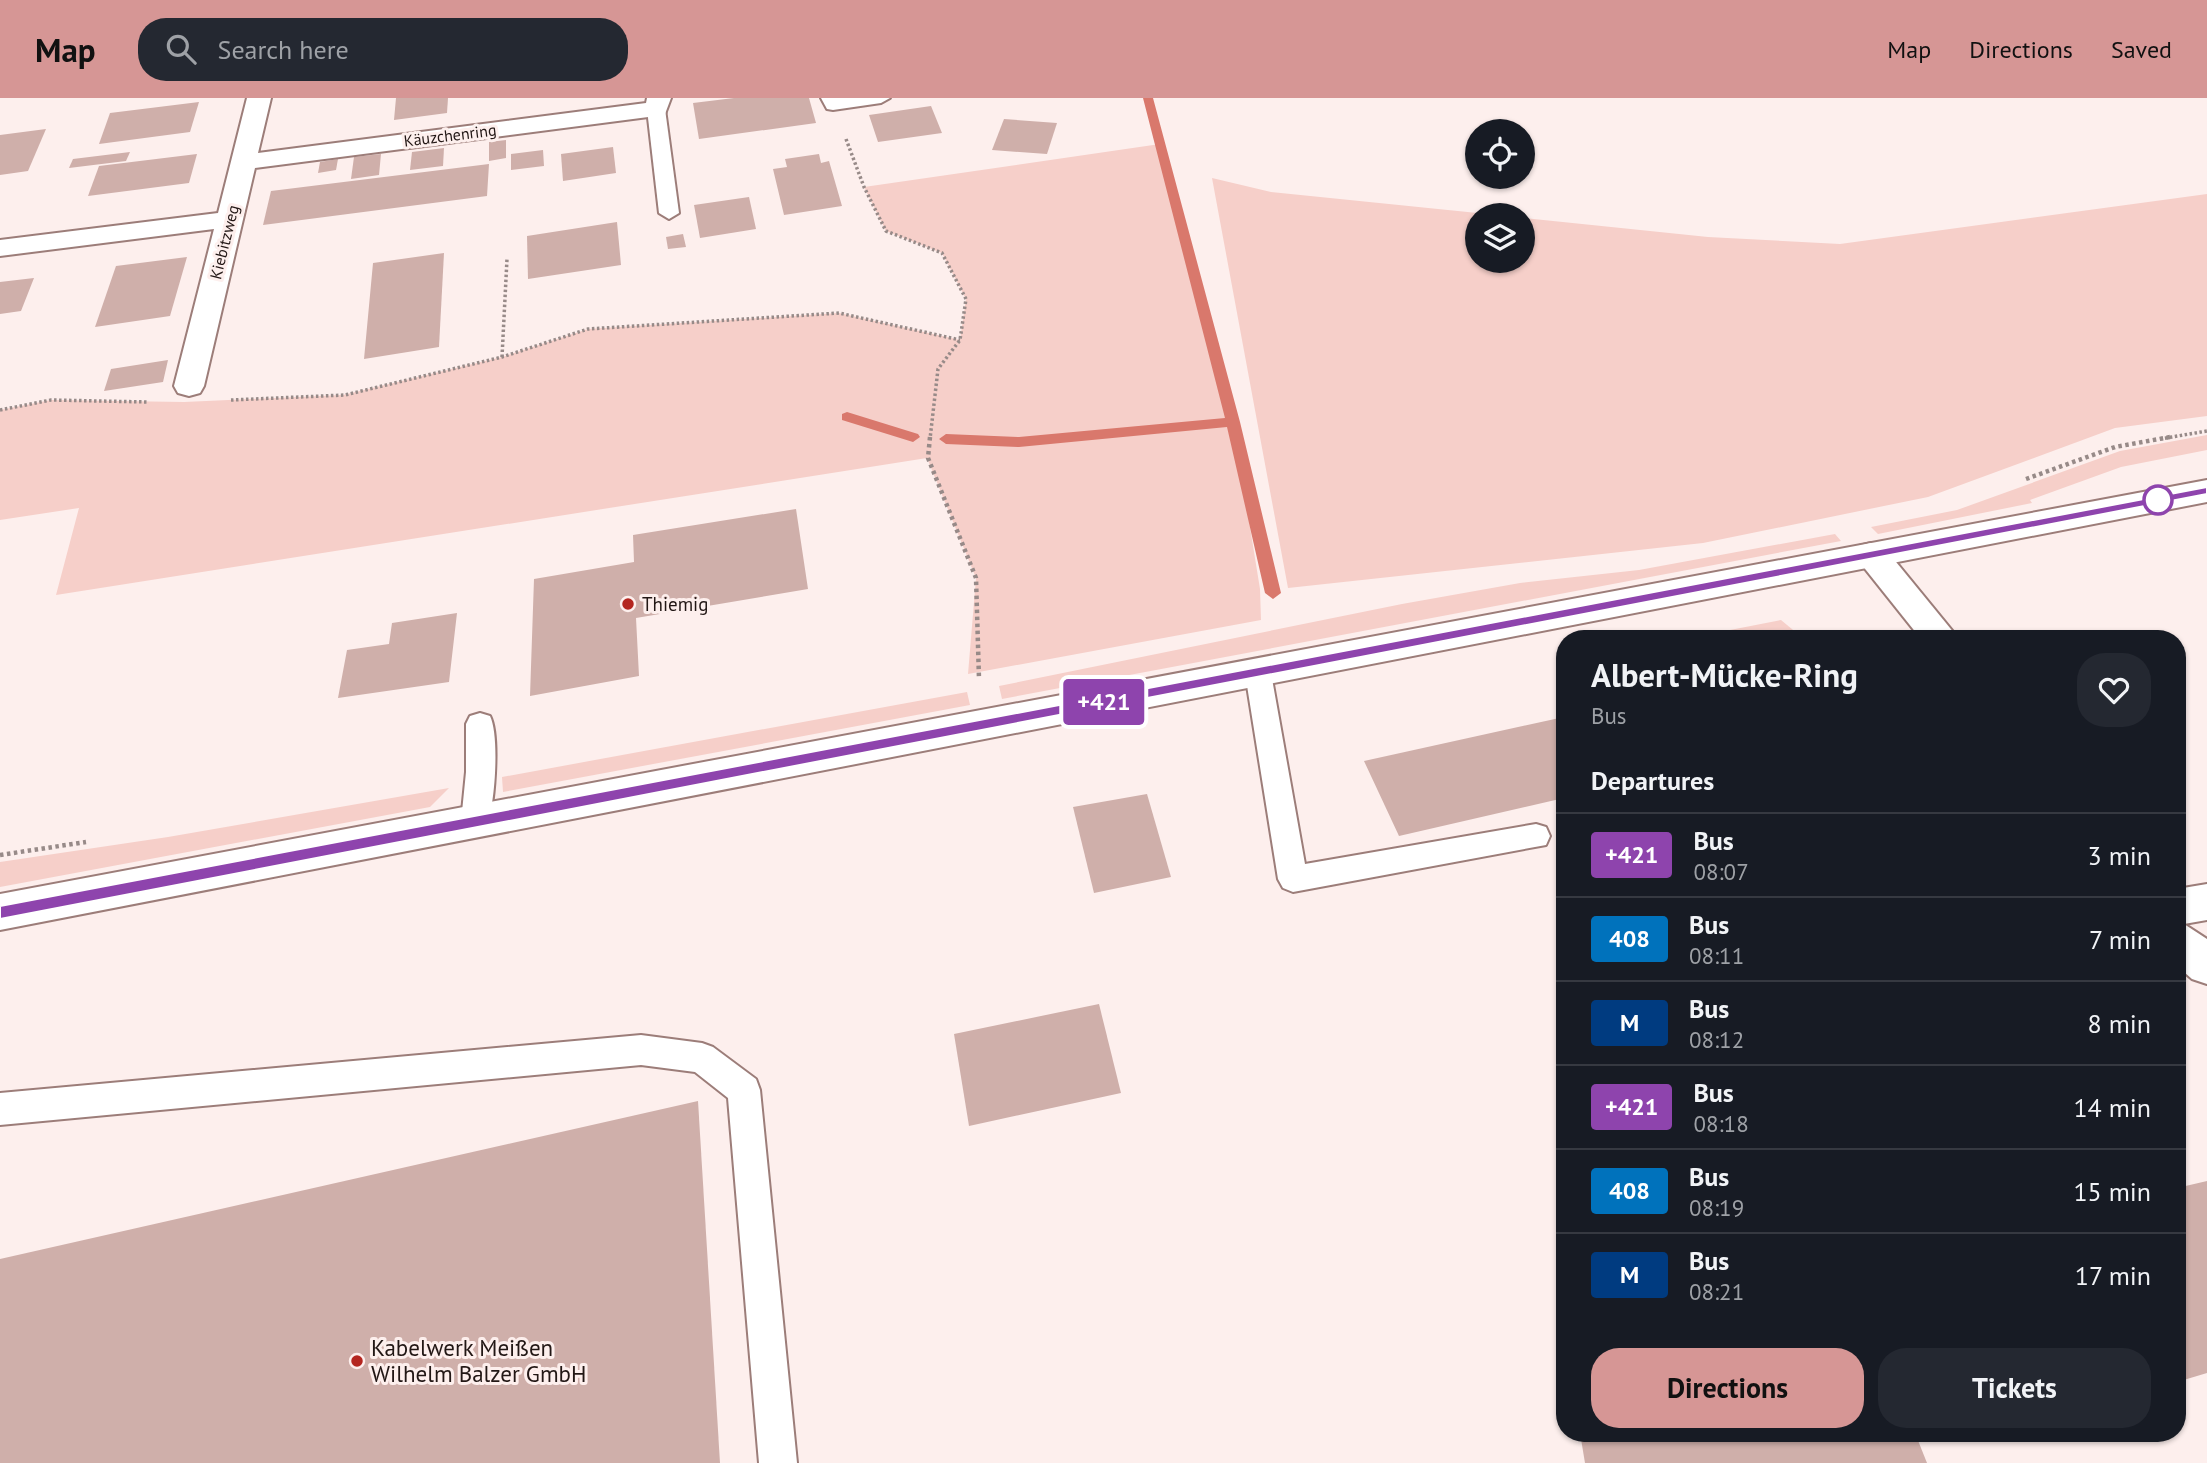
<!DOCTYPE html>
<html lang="en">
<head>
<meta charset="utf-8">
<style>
	:root { --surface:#171b24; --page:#242831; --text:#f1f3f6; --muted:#9ea1a6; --line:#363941; --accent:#d69695 }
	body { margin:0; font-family:"PT Sans",sans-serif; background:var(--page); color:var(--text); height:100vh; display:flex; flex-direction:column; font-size:26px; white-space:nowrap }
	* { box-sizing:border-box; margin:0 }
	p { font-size:23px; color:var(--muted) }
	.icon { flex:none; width:38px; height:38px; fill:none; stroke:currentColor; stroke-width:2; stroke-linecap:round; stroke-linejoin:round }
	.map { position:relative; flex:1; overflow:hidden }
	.side { position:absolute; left:1556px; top:532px; width:630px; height:812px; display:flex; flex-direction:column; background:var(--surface); border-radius:28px; box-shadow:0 2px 5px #0004 }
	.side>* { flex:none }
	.badge { padding:0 14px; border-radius:5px; font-size:24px; line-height:46px }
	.tools { position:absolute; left:1465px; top:21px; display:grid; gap:14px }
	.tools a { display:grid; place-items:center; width:70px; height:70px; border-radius:50%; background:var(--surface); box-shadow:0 2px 5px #0004; font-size:35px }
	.map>.badge { position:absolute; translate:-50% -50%; box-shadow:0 0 0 4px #fff }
	h2 { padding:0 35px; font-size:26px; line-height:63px }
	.round { display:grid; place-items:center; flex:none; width:74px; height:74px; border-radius:28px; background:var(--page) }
	.head { display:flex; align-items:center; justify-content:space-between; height:119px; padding:0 35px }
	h1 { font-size:33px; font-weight:700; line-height:52px }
	.cta { display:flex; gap:14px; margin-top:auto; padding:14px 35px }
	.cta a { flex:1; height:80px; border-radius:28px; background:var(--accent); color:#111; font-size:28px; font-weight:700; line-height:80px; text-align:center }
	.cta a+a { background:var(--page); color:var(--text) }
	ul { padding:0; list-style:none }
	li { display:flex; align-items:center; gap:21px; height:84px; padding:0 35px; border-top:2px solid var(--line) }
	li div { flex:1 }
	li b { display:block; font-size:26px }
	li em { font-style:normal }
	li .badge { min-width:77px; font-weight:700; text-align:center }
	header { display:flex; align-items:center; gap:42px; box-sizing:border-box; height:98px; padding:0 35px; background:var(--accent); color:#111 }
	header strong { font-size:33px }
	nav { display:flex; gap:38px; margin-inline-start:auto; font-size:24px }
	.search { width:490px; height:63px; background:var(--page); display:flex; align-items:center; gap:18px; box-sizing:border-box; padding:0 24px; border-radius:28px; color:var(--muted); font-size:26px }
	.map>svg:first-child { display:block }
	.green { fill:#f6cfc9 }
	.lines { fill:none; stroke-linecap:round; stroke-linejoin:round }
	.stream { fill:#d9786c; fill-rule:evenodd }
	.building { fill:#cfafaa }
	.service-casing { stroke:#9c7d79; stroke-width:4 }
	.minor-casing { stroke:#9c7d79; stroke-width:4 }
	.secondary-casing { stroke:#9c7d79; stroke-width:4 }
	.path-far1 { stroke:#978a88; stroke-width:3.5; stroke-dasharray:2.5 2.5; stroke-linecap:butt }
	.path { stroke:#978a88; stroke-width:4.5; stroke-dasharray:3.5 3.5; stroke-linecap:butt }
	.service { fill:#fff; fill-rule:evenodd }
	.minor { fill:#fff; fill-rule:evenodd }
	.secondary { fill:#fff; fill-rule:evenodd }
	.line { fill:#8e44ad; stroke:#fff; stroke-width:2 }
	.stop-dot { fill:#fff; stroke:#8e44ad; stroke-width:3.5 }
	.poi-dot { fill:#b4251f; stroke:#fdefed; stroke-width:2.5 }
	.labels { text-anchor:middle; stroke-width:6; stroke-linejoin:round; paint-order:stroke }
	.far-street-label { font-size:16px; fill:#221715; stroke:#fdefed }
	.poi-label { font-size:19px; fill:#221715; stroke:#fdefed; text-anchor:start }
	.near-poi-label { font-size:23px; fill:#221715; stroke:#fdefed; text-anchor:start }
</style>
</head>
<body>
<header>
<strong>Map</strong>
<div class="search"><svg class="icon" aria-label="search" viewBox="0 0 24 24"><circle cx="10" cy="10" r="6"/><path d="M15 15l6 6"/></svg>Search here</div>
<nav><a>Map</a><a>Directions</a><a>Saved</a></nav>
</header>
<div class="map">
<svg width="2207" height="1365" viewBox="0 0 2207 1365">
	<rect width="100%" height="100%" fill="#fdefed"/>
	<!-- green -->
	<g class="green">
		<path d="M1160,46L1233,324L1260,491L1261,522L968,576L976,480L927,360L56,497L79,410L0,422V312L51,302L184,304L343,297L502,259L588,231L839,215L960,242L966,201L942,155L886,133L864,89Z"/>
		<path d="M1212,80L1271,94L1497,117H1477V163H1522L1523,120L1708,139L1840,146L2207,96V318L2115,330L1928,399L1703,445L1288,490Z"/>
		<path d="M2207,337V352L2121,369L2030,402L2032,405L1878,436L1871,429L1957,412L2120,353Z"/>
		<path d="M1835,436L1841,443L1002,601L999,588L1402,506L1520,485L1639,472Z"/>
		<path d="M1781,522L1804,541H1684Z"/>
		<path d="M967,594L970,607L503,694L502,679Z"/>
		<path d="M449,690L430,709L0,789V764L168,739Z"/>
	</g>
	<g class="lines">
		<!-- stream -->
		<g class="stream">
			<path d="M1143,0H1153L1240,324L1281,495L1273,501L1265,495L1227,329L1019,349L946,346L939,341L946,336L1019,339L1225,320Z"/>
			<path d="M847,314L918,336L920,339L913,344L842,322V316Z"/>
		</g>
	</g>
	<!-- building -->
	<g class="building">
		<path d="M396,0H448L447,15L394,22Z"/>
		<path d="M734,0H809L816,25L699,41L693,5Z"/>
		<path d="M199,4L190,34L99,46L110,15Z"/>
		<path d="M931,8L942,35L878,44L869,17Z"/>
		<path d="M1004,21L1057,25L1047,56L992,52Z"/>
		<path d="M46,31L28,73L0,77V37Z"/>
		<path d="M506,42V60L489,63V44Z"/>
		<path d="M613,49L616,75L563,83L561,56Z"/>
		<path d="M444,50L443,68L410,72L412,54Z"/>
		<path d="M543,52L544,68L511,72V56Z"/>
		<path d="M130,54L126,63L69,70L73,61Z"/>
		<path d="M197,56L189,85L88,98L99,68Z"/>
		<path d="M381,56L379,77L351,81L354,59Z"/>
		<path d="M819,56L821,65L829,63L842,108L784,117L773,71L787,69L785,61Z"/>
		<path d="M338,61L336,72L318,75L320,64Z"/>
		<path d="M489,66L487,98L263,127L271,93Z"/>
		<path d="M749,99L756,131L700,140L694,107Z"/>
		<path d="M617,124L621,167L528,181L527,138Z"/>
		<path d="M683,136L686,149L668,151L666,139Z"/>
		<path d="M444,155L439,249L364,261L373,165Z"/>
		<path d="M187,159L170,218L95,229L116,168Z"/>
		<path d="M34,180L21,213L0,216V184Z"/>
		<path d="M168,262L163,284L104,293L111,271Z"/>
		<path d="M796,411L808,491L636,520L639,578L530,598L534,481L634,464L633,437Z"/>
		<path d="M457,515L449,584L338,600L347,552L389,546L392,525Z"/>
		<path d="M1564,619V700L1399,738L1364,663Z"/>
		<path d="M1147,696L1171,779L1094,795L1073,709Z"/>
		<path d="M1099,906L1121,995L969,1028L954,936Z"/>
		<path d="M698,1003L720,1365H0V1161Z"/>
		<path d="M2207,1083V1275L2177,1284V1090Z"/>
		<path d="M1580,1335H1915L1927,1365H1585Z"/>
	</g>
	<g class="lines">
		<!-- service casing -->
		<g class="service-casing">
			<g id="service">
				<path d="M821,0H890L881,5L833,12L827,11Z"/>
				<path d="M656,6L665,11L679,115L669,121L659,115L647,11Z"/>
				<path d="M1258,565L1267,568L1271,575L1305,766L1536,726L1546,729L1550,738L1546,747L1293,794L1283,790L1278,781L1245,575L1249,568Z"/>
				<path d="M480,615L490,618C500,638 495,713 485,732L475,736L465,732L461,724L466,674V626L470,618Z"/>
				<path d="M641,937L702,945L713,949L756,981L760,992L797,1365H759L728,1000L695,974L641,967L0,1027V995Z"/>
			</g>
		</g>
		<!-- minor casing -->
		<g class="minor-casing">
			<g id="minor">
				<path d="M247,0H271L258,55L646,5L647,0H671L665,16L656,18L255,70L204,288L200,295L189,298L178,295L174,288L214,131L0,158V142L218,115Z"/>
				<path d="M1871,445L1883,448L1959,541H1921L1854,457L1859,448Z"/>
				<path d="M2207,786V822L2184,826L2207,841V886L2192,881L2177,868V791Z"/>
			</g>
		</g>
		<!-- secondary casing -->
		<g class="secondary-casing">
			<path id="secondary" d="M2207,382V404L0,832V796Z"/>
		</g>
		<!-- path-far1 -->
		<g class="path-far1">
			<path d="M846,41L864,89L886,133L942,155L966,201L960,242L938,271L930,341"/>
			<path d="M502,259L507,161"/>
			<path d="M231,302L345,297L502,259L588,231L839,215L960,242"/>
			<path d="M0,312L51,302L149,304"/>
			<path d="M2160,341L2207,333"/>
		</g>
		<!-- path -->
		<g class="path">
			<path d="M930,339L928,360L976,480L979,581"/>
			<path d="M2026,381L2115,349L2170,339"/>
			<path d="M0,757L86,744"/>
		</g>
		<!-- service -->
		<use href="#service" class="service"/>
		<!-- minor -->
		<use href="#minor" class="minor"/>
		<!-- secondary -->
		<use href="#secondary" class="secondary"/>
	</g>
	<!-- line -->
	<path class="line" d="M2207,389V396L0,821V808Z"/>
	<!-- markers -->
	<circle class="stop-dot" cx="2158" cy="402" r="14"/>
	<g class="poi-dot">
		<circle cx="628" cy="506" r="7"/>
		<circle cx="357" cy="1263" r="7"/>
	</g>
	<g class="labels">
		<!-- far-street labels -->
		<g class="far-street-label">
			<text transform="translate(450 37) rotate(-7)" y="6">Käuzchenring</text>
			<text transform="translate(224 144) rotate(-76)" y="6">Kiebitzweg</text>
		</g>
		<!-- poi labels -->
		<g class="poi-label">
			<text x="642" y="513">Thiemig</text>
		</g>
		<!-- near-poi labels -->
		<g class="near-poi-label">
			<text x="371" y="1258">Kabelwerk Meißen<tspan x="371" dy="26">Wilhelm Balzer GmbH</tspan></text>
		</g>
	</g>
</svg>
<div class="tools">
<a><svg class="icon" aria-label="locate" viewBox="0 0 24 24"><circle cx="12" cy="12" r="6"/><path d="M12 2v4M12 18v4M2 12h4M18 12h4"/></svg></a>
<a><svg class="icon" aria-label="layers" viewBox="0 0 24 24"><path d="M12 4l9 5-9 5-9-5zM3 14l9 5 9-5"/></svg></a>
</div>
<b class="badge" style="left:1104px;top:604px;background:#8e44ad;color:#fff">+421</b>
<section class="side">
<div class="head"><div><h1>Albert-Mücke-Ring</h1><p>Bus</p></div><a class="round"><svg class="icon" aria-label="heart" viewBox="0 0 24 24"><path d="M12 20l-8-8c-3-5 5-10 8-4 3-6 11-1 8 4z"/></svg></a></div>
<h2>Departures</h2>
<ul>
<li><span class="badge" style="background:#8e44ad;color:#fff">+421</span><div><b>Bus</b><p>08:07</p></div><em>3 min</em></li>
<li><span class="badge" style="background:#0072bc;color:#fff">408</span><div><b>Bus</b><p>08:11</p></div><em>7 min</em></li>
<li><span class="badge" style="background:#003b80;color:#fff">M</span><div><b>Bus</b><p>08:12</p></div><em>8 min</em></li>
<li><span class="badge" style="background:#8e44ad;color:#fff">+421</span><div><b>Bus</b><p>08:18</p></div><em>14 min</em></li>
<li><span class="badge" style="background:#0072bc;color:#fff">408</span><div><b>Bus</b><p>08:19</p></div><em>15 min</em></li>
<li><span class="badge" style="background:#003b80;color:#fff">M</span><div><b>Bus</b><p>08:21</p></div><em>17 min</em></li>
</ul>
<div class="cta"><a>Directions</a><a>Tickets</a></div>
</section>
</div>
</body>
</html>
